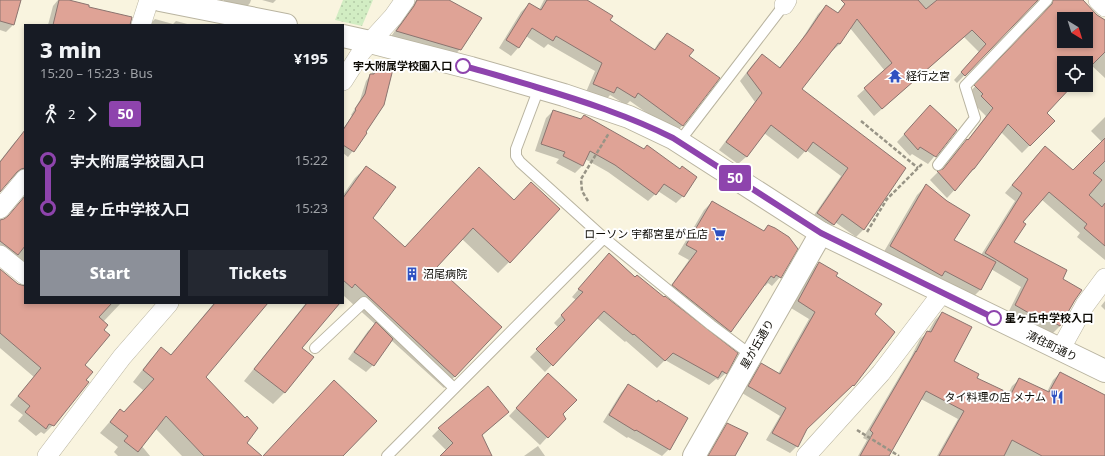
<!DOCTYPE html>
<html lang="en">
<head>
<meta charset="utf-8">
<style>
	:root { --surface:#171b24; --page:#242831; --text:#f1f3f6; --muted:#9ea1a6; --accent:#8c9099 }
	body { margin:0; font-family:"Noto Sans","Noto Sans JP",sans-serif; background:var(--page); color:var(--text); height:100vh; display:flex; flex-direction:column; font-size:15px; white-space:nowrap }
	* { box-sizing:border-box; margin:0 }
	p { font-size:13px; color:var(--muted) }
	.icon { flex:none; width:22px; height:22px; fill:none; stroke:currentColor; stroke-width:2; stroke-linecap:round; stroke-linejoin:round }
	.map { position:relative; flex:1; overflow:hidden }
	.side { position:absolute; left:24px; top:24px; width:320px; height:280px; display:flex; flex-direction:column; background:var(--surface); border-radius:0px; box-shadow:0 2px 6px #0003 }
	.side>* { flex:none }
	.badge { padding:0 8px; border-radius:3px; font-size:14px; line-height:26px }
	.needle { width:26px; rotate:142deg }
	.buttons { position:absolute; left:1057px; top:12px; display:grid; gap:8px }
	.buttons a { display:grid; place-items:center; width:36px; height:36px; border-radius:0px; background:var(--surface); box-shadow:0 2px 6px #0003; font-size:20px }
	.map>.badge { position:absolute; translate:-50% -50%; box-shadow:0 0 0 2px #fff }
	.legs { display:flex; align-items:center; gap:6px; height:44px; padding:0 16px; font-size:13px }
	.legs p { margin-inline-start:auto }
	.summary { display:flex; align-items:center; justify-content:space-between; height:68px; padding:0 16px }
	h1 { font-size:22px; font-weight:800; line-height:30px }
	.primary-button { display:flex; gap:8px; margin-top:auto; padding:8px 16px }
	.primary-button a { flex:1; height:46px; border-radius:0px; background:var(--accent); color:#fff; font-size:16px; font-weight:800; line-height:46px; text-align:center }
	.primary-button a+a { background:var(--page); color:var(--text) }
	ul { padding:0 16px; list-style:none }
	li { display:flex; align-items:center; gap:14px; height:48px; font-size:15px }
	li i { display:grid; place-items:center; width:6px; height:100%; margin:0 5px; background:currentColor }
	li i::after { content:''; width:10px; height:10px; margin:-5px; border:3px solid; border-radius:50%; background:var(--surface) }
	li p { margin-inline-start:auto }
	li:first-child i { background:linear-gradient(#0000 50%,currentColor 0) }
	li:last-child i { background:linear-gradient(currentColor 50%,#0000 0) }
	.map>svg:first-child { display:block }
	.grass { fill:url(#grass-dots) }
	.shadow { fill:#0003; fill-rule:evenodd }
	.building { fill:#dfa396; stroke:#8b746f; fill-rule:evenodd }
	.lines { fill:none; stroke-linecap:round; stroke-linejoin:round }
	.lane-casing { stroke:#b9b4a0; stroke-width:12 }
	.street-casing { stroke:#b9b4a0; stroke-width:20 }
	.secondary-casing { stroke:#b9b4a0; stroke-width:24 }
	.path { stroke:#989486; stroke-width:2.5; stroke-dasharray:4 2; stroke-linecap:butt }
	.lane { stroke:#fff; stroke-width:10 }
	.street { stroke:#fff; stroke-width:19 }
	.secondary { stroke:#fff; stroke-width:22 }
	.line-1-casing { stroke:#fff; stroke-width:9 }
	.line-1 { stroke:#8e44ad; stroke-width:6 }
	.stop-1-dot { fill:#fff; stroke:#8e44ad; stroke-width:2 }
	.labels { text-anchor:middle; stroke-width:4; stroke-linejoin:round; paint-order:stroke }
	.stop-label { font-size:11px; font-weight:bold; fill:#0d0b05; stroke:#fff; text-anchor:end }
	.poi-label { font-size:11px; fill:#0d0b05; stroke:#fff; text-anchor:start }
	.street-label { font-size:11px; fill:#0d0b05; stroke:#fff }
</style>
</head>
<body>
<div class="map">
<svg width="1105" height="456" viewBox="0 0 1105 456">
	<defs>
		<pattern id="grass-dots" width="8" height="8" patternUnits="userSpaceOnUse"><rect width="8" height="8" fill="#d2edc3"/><path d="M2 2h.1M6 6h.1" fill="none" stroke="#b3caa6" stroke-width="1.8" stroke-linecap="round"/></pattern>
	</defs>
	<rect width="100%" height="100%" fill="#f9f4df"/>
	<!-- grass -->
	<path class="grass" d="M343,0H373L362,26L335,20Z"/>
	<!-- shadow -->
	<g class="shadow">
		<path d="M0,0H20L14,24L6,32L0,30Z"/>
		<path d="M58,0H65L88,8L130,25H48L53,6Z"/>
		<path d="M224,0H251L250,3L243,11L223,5Z"/>
		<path d="M262,0H276L273,3Z"/>
		<path d="M416,0H447L460,49L453,57L390,38Z"/>
		<path d="M544,0H585L609,21L654,50L659,42L667,34L688,57L683,125L675,133L630,101L626,105L610,95L606,100L586,92L595,71L548,44L544,48L526,36L518,48L511,56L499,48L521,12L529,4L539,10Z"/>
		<path d="M847,0H1081L1097,16L1105,21V78L1091,65L1086,70V63H1064V85H1072L1045,113L1054,121L1022,153L1001,132L974,169L947,198L930,180L938,172L941,171L959,148L967,141L986,116L974,104L976,102L968,94L1044,13L1046,6L1040,1L1034,3L957,83L954,80L979,52L964,37L874,116L857,96L885,71L850,28L840,44L832,51H831L800,90L904,169L864,229L856,237L835,222L826,232L810,221L841,176L806,150L798,159L764,133L746,157L738,164L719,150L755,102L740,81L754,63L762,56L779,68L800,42L818,14L826,6L837,14ZM1064,19H1086V41H1064Z"/>
		<path d="M155,19L173,24L176,21L191,25H149Z"/>
		<path d="M377,66L364,133L366,134L348,157L343,153V129L352,116L351,115L360,100L366,81Z"/>
		<path d="M553,111L680,170L683,196L676,203L658,191L648,201L608,172L585,159L582,166L575,173L556,163L559,159L535,151L546,118Z"/>
		<path d="M923,114L956,130L928,164L912,154L910,156L897,142Z"/>
		<path d="M1105,117V260L1077,237L1080,233L1041,199L1022,223L1013,242L1061,280L1075,299L1060,326L1052,334L1035,324L1033,327L1008,313L1021,287L991,269L980,290L971,299L882,255L917,195L926,186L954,206L953,241L981,255L1015,201L1005,193L1037,155L1045,147L1073,171L1102,142L1091,131Z"/>
		<path d="M22,135L25,137V181L18,176L11,177L0,190V161L14,143Z"/>
		<path d="M366,167L372,218L404,248L468,180L509,262L498,273L462,239L436,267L501,327L444,388L391,340L373,365L366,372L348,359L368,331L375,324L344,296L343,297V195L355,178Z"/>
		<path d="M25,196V277L0,256V221L5,220Z"/>
		<path d="M712,202L763,231L768,226L780,277L772,286L768,283L765,286L763,285L731,332L722,340L665,294L689,260L678,254L704,210Z"/>
		<path d="M609,254L726,373L718,380L716,379L709,385L665,360L657,368L626,341L625,342L597,318L545,372L530,357L559,328L554,323L576,300L572,297Z"/>
		<path d="M819,263L893,332L853,385L806,429L797,446L790,453L766,440L780,416L742,393L755,371L761,364L778,374L809,319L791,308L812,270Z"/>
		<path d="M0,270L18,285L25,287V303H121L103,322V330L53,425L44,434L41,432L36,436L18,421L23,415L10,405L34,377L0,348Z"/>
		<path d="M1105,301V310L1101,306Z"/>
		<path d="M214,303H267L205,377L254,456H182L155,428L141,445L150,456H118L114,452L118,447L100,433L120,410L123,413L143,390L133,382L150,360L161,349L170,356Z"/>
		<path d="M306,303H338L301,348L312,357L284,393L273,404L244,381Z"/>
		<path d="M942,313L953,361L976,378L1008,394L1012,386L1020,379L1047,392L1053,380L1060,373L1104,396L1105,395V456H937L958,419L921,399L888,456H858L867,440L863,438L911,357L920,339L928,332L935,320Z"/>
		<path d="M541,382L565,418L540,445L509,416Z"/>
		<path d="M628,385L669,449L662,456L628,437L627,438L603,422L621,393Z"/>
		<path d="M508,412L481,436L491,456H442L447,451L432,436L439,429Z"/>
		<path d="M727,424L734,456H706L720,431Z"/>
		<path d="M538,446L545,456H524Z"/>
	</g>
	<!-- building -->
	<g class="building">
		<path d="M0,0H21L14,25L0,21Z"/>
		<path d="M59,0H69L89,5V7L132,17L130,25H53Z"/>
		<path d="M417,0H449L482,18L461,50L396,31L414,6Z"/>
		<path d="M547,0H587L613,16L610,20L655,50L667,33L694,50L689,56L720,78L683,126L638,93L635,98L617,87L614,93L593,84L602,63L556,36L553,41L532,28L519,48L506,40L529,3L541,10Z"/>
		<path d="M841,0H918L926,9L937,0H1038L965,76L961,72L986,44L972,30L882,109L864,88L892,63L857,19L840,44L838,43L802,89L906,168L864,230L842,214L834,225L817,213L848,168L813,142L806,152L771,125L747,157L726,142L762,93L747,73L762,54L780,68L807,33L826,5L838,13L845,4Z"/>
		<path d="M1053,0H1083L1097,15L1105,20V52L1086,71V63H1064V85H1073L1047,113L1055,121L1030,146L1008,124L974,169H973L955,191L937,171L943,169L967,139L968,140L993,108L981,96L983,94L974,85L1052,4ZM1064,19H1086V41H1064Z"/>
		<path d="M377,65L393,69L384,105L366,132L367,133L354,152L343,145V130L356,110L355,109L365,94L370,74H374Z"/>
		<path d="M930,105L957,130L936,157L920,147L918,150L904,134Z"/>
		<path d="M553,110L581,119L584,115L644,149L647,145L680,169L682,166L697,177L684,197L664,184L656,195L615,165L590,151L583,166L563,156L565,152L541,144Z"/>
		<path d="M25,130V168L21,169L17,172L0,192V162Z"/>
		<path d="M1105,138V161L1093,173L1102,180L1089,195L1102,207L1105,203V246L1084,228L1087,224L1049,192L1023,222L1026,224L1014,242L1067,270L1063,279L1082,290L1075,300L1060,326L1043,316L1041,320L1015,305L1028,279L985,253L1022,193L1012,185L1045,146L1073,170Z"/>
		<path d="M366,166L396,187L373,218L405,247L479,167L514,200L531,182L560,209L510,263L473,228L437,267L502,327L455,377L355,284L352,288L343,280V198Z"/>
		<path d="M926,184L947,201L970,215L954,240L996,262L981,290L945,271L942,276L890,246Z"/>
		<path d="M25,196V246L18,255L0,241V220L4,219L8,216Z"/>
		<path d="M712,201L764,231L768,225L775,228L789,237L798,249L781,278L776,275L774,278L771,276L731,332L672,285L697,251L686,245Z"/>
		<path d="M609,253L635,277L637,275L664,297L665,296L738,353L727,374L722,371L718,378L673,353L665,361L634,334L633,335L604,311L553,366L536,349L565,320L561,315L583,292L578,289Z"/>
		<path d="M819,262L838,273L836,276L882,304L875,314L895,332L854,386L853,385L807,429L798,447L772,433L786,408L748,386L761,363L780,374L815,312L798,301Z"/>
		<path d="M0,269L18,284L25,286V303H112L99,317L108,325L104,330L110,335L85,365L93,372L86,380L89,382L54,426L49,424L46,429L25,412L30,406L18,396L41,368L0,333Z"/>
		<path d="M215,303H268L206,377L245,418L247,416L258,428L247,443L262,456H204L166,416L138,452L124,441L128,436L110,422L120,409L124,412L154,379L143,370L161,347L171,355Z"/>
		<path d="M307,303H340L302,348L314,357L285,393L254,369Z"/>
		<path d="M942,312L972,327L954,361L979,374L977,378L1011,394L1019,378L1049,392L1060,372L1105,395V456H1042L1012,440L1004,456H939L964,411L926,391L889,456H860L873,433L870,430L916,351V352L927,331L931,332Z"/>
		<path d="M376,322L393,339L374,366L354,352Z"/>
		<path d="M548,373L577,400L563,414L566,419L548,438L516,408Z"/>
		<path d="M334,380L377,421L343,456H263Z"/>
		<path d="M628,384L657,402L658,400L688,418L670,450L636,430L635,431L609,415Z"/>
		<path d="M488,386L509,412L482,435L492,456H440L453,443L438,428Z"/>
		<path d="M727,423L748,433L735,456H708Z"/>
	</g>
	<g class="lines">
		<!-- lane casing -->
		<g class="lane-casing">
			<g id="lane">
				<path d="M539,88L516,149V156L520,162L604,238"/>
				<path d="M679,142L784,5"/>
				<path d="M938,165L975,118L965,86L1047,0"/>
				<path d="M315,348L364,302L454,388"/>
				<path d="M387,456L604,238L711,325L751,355"/>
			</g>
		</g>
		<!-- street casing -->
		<g class="street-casing">
			<g id="street">
				<path d="M1098,0L1105,7"/>
				<path d="M784,5L787,0"/>
				<path d="M141,25L149,0"/>
				<path d="M343,81L362,51L393,17L405,0"/>
				<path d="M0,209L25,179"/>
				<path d="M0,255L25,275"/>
				<path d="M1060,350L1085,305L1105,278"/>
				<path d="M47,456L122,357L169,303"/>
				<path d="M806,456L881,373L942,293"/>
			</g>
		</g>
		<!-- secondary casing -->
		<g class="secondary-casing">
			<g id="secondary">
				<path d="M160,0L286,25"/>
				<path d="M343,36L370,42L471,68L564,95L629,117L673,138L821,233L1105,371"/>
				<path d="M694,456L821,233"/>
			</g>
		</g>
		<!-- path -->
		<g class="path">
			<path d="M861,121L918,168"/>
			<path d="M588,201L582,191L581,179L609,133"/>
			<path d="M867,232L887,199L923,163"/>
			<path d="M857,430L899,456"/>
		</g>
		<!-- lane -->
		<use href="#lane" class="lane"/>
		<!-- street -->
		<use href="#street" class="street"/>
		<!-- secondary -->
		<use href="#secondary" class="secondary"/>
	</g>
	<g class="lines">
		<!-- line-1 casing -->
		<g class="line-1-casing">
			<path id="line-1" d="M463,66C488,72 512,80 536,87C583,101 629,116 673,138L821,233L994,318"/>
		</g>
		<!-- line-1 -->
		<use href="#line-1" class="line-1"/>
	</g>
	<!-- icons -->
	<defs>
		<g id="temple-bare" transform="scale(1.08)"><path d="M0-6L5-2H3V0L6.5 2.5H4V6H1.5V3h-3V6H-4V2.5H-6.5L-3 0V-2H-5Z" fill="#2f51c1" stroke="#fff" stroke-width="2.5" paint-order="stroke"/></g>
		<g id="supermarket-bare" transform="scale(1.08)"><path d="M-6-5.5h2.5l.6 2H6L4.5 2H-2.5L-4.4-4H-6ZM-1.5 3.2a1.3 1.3 0 1 0 .1 0ZM3 3.2a1.3 1.3 0 1 0 .1 0Z" fill="#2f51c1" stroke="#fff" stroke-width="2.5" paint-order="stroke"/></g>
		<g id="building-bare" transform="scale(1.08)"><path d="M-4-6H4V6H1V3H-1V6H-4ZM-2.5-4.3h1.7v1.8h-1.7ZM.8-4.3h1.7v1.8H.8ZM-2.5-1h1.7V.8h-1.7ZM.8-1h1.7V.8H.8Z" fill="#2f51c1" stroke="#fff" stroke-width="2.5" paint-order="stroke"/></g>
		<g id="restaurant-bare" transform="scale(1.08)"><path d="M-5-6h1v4h1v-4h1v4h1v-4h1v5L-1.5 .5V6h-2V.5L-5-1ZM5-6V6H3V1.5H1.5Q1.5-4 5-6Z" fill="#2f51c1" stroke="#fff" stroke-width="2.5" paint-order="stroke"/></g>
	</defs>
	<g fill-rule="evenodd">
		<use href="#temple-bare" x="895" y="76"/>
		<use href="#supermarket-bare" x="719" y="234"/>
		<use href="#building-bare" x="412" y="274"/>
		<use href="#restaurant-bare" x="1057" y="397"/>
	</g>
	<!-- markers -->
	<g class="stop-1-dot">
		<circle cx="463" cy="66" r="7"/>
		<circle cx="994" cy="318" r="7"/>
	</g>
	<g class="labels">
		<!-- stop labels -->
		<g class="stop-label">
			<text x="452" y="70">宇大附属学校園入口</text>
			<text x="1005" y="322" text-anchor="start">星ヶ丘中学校入口</text>
		</g>
		<!-- poi labels -->
		<g class="poi-label">
			<text x="906" y="80">経行之宮</text>
			<text x="708" y="238" text-anchor="end">ローソン 宇都宮星が丘店</text>
			<text x="423" y="278">沼尾病院</text>
			<text x="1046" y="401" text-anchor="end">タイ料理の店 メナム</text>
		</g>
		<!-- street labels -->
		<g class="street-label">
			<text transform="translate(757 344) rotate(-60)" y="4">星が丘通り</text>
			<text transform="translate(1052 346) rotate(26)" y="4">清住町通り</text>
		</g>
	</g>
</svg>
<div class="buttons">
<a><svg class="needle" viewBox="-14 -14 28 28"><path d="M0-13l5 13h-10z" fill="#e53935"/><path d="M0 13l5-13h-10z" fill="#9ea1a6"/></svg></a>
<a><svg class="icon" aria-label="locate" viewBox="0 0 24 24"><circle cx="12" cy="12" r="6"/><path d="M12 2v4M12 18v4M2 12h4M18 12h4"/></svg></a>
</div>
<b class="badge" style="left:735px;top:178px;background:#8e44ad;color:#fff">50</b>
<section class="side">
<div class="summary"><div><h1>3 min</h1><p>15:20 – 15:23 · Bus</p></div><b>¥195</b></div>
<div class="legs"><svg class="icon" aria-label="walk" viewBox="0 0 24 24"><circle cx="13" cy="4" r="2"/><path d="M13 8l-2 6 4 7M11 14l-3 7M7 12l3-4h3l4 4"/></svg>2<svg class="icon" aria-label="forward" viewBox="0 0 24 24"><path d="M9 5l7 7-7 7"/></svg><b class="badge" style="background:#8e44ad;color:#fff">50</b></div>
<ul>
<li><i style="color:#8e44ad"></i><b>宇大附属学校園入口</b><p>15:22</p></li>
<li><i style="color:#8e44ad"></i><b>星ヶ丘中学校入口</b><p>15:23</p></li>
</ul>
<div class="primary-button"><a>Start</a><a>Tickets</a></div>
</section>
</div>
</body>
</html>
